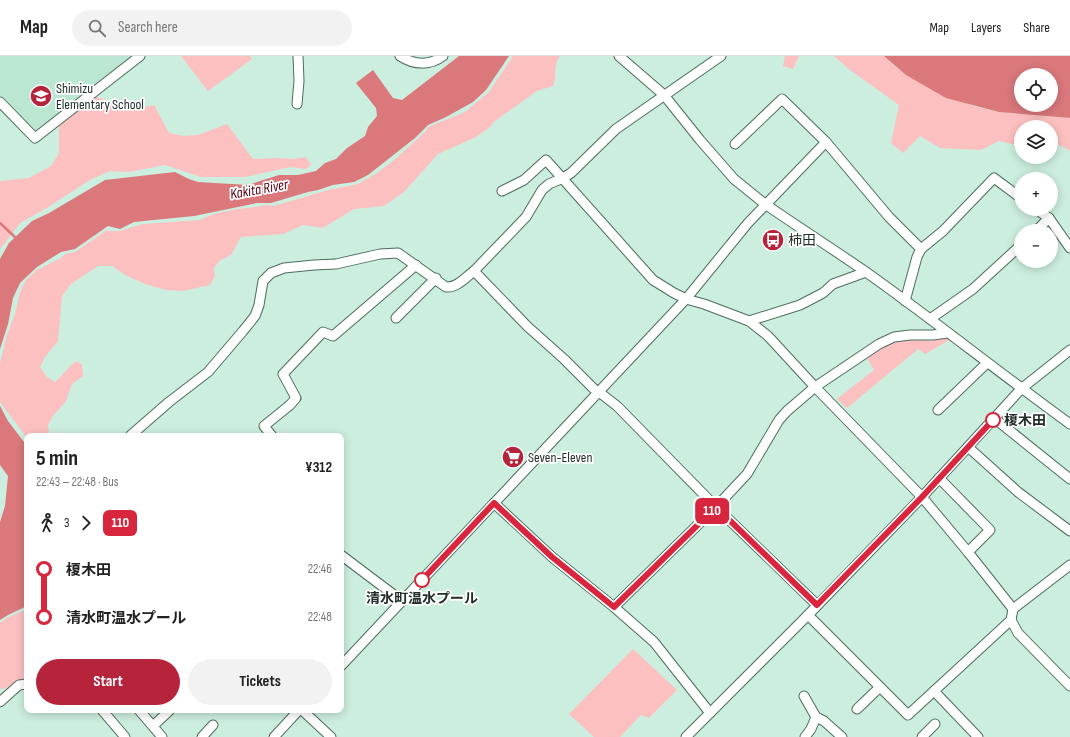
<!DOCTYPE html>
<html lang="en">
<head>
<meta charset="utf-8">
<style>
	:root { --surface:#fff; --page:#f2f2f2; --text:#222; --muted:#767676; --line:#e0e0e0; --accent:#b6243c }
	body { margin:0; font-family:"Sofia Sans Condensed","Noto Sans JP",sans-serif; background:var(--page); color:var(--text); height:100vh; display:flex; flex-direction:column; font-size:15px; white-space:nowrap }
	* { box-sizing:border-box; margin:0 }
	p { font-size:13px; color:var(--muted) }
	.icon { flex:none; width:22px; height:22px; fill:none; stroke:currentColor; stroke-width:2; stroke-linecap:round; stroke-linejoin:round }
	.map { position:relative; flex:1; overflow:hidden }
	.sheet { position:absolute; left:24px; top:377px; width:320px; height:280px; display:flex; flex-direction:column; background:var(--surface); border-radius:8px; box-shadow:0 2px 10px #0003 }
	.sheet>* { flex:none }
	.badge { padding:0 8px; border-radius:6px; font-size:14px; line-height:26px }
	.fabs { position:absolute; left:1014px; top:12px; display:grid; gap:8px }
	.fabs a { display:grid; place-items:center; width:44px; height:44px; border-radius:50%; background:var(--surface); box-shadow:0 2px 10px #0003; font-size:20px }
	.map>.badge { position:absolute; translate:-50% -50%; box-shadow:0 0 0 2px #fff }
	.legs { display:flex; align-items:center; gap:6px; height:44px; padding:0 12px; font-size:13px }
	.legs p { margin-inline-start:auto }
	.head { display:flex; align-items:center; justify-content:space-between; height:68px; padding:0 12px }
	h1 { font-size:22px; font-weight:700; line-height:30px }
	.button { display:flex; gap:8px; margin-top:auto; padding:8px 12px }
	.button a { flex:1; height:46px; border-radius:24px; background:var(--accent); color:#fff; font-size:16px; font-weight:700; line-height:46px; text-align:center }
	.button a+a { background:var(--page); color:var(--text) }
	ul { padding:0 12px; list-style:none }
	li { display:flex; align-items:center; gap:14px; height:48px; font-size:15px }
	li i { display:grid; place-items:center; width:6px; height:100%; margin:0 5px; background:currentColor }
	li i::after { content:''; width:10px; height:10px; margin:-5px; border:3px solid; border-radius:50%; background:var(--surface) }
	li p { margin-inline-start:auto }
	li:first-child i { background:linear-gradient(#0000 50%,currentColor 0) }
	li:last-child i { background:linear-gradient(currentColor 50%,#0000 0) }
	header { display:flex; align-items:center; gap:24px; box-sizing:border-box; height:56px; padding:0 20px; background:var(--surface); border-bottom:1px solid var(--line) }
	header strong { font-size:19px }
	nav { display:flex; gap:22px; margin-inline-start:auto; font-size:14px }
	.search { width:280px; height:36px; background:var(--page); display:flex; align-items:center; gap:10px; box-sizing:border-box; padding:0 14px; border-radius:22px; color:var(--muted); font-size:15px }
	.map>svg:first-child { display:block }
	.built { fill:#bbe6d2 }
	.green { fill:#fcc0c0 }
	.water { fill:#da787c; fill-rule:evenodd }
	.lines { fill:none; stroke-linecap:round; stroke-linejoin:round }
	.stream { stroke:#da787c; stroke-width:2.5 }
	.minor-casing { stroke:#4d6c5e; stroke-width:11 }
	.minor { stroke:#fff; stroke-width:9 }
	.line-1-casing { stroke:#fff; stroke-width:9 }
	.line-1 { stroke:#d7263d; stroke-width:6 }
	.stop-1-dot { fill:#fff; stroke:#d7263d; stroke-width:2 }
	.labels { text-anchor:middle; stroke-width:3.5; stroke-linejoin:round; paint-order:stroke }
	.poi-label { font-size:14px; fill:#212e28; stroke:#fff; text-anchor:start }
	.stop-label { font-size:14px; font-weight:bold; fill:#212e28; stroke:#fff; text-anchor:start }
	.water-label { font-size:15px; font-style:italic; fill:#5c0014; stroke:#fff }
</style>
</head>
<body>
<header>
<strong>Map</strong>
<div class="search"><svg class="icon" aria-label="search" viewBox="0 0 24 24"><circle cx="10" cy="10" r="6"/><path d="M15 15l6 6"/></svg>Search here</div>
<nav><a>Map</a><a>Layers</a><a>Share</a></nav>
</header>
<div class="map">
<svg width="1070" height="681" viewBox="0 0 1070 681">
	<rect width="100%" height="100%" fill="#cceede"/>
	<!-- built -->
	<path class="built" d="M0,0H134L86,39L71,45L35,79L0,42Z"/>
	<!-- green -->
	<g class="green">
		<path d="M181,0H250L252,3L208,35Z"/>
		<path d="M513,0H560C552,11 558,18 553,30L537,35L495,65L489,72L476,81L438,98L404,136L384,150L354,153L323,172L303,169L283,178L241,181L231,199L219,205L214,212L215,220L210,229L183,235L166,234L148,229L127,220L112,210H98L71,228L62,240L58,285L45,301L40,311L47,321L55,326C64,319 68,310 77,305L82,309L83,320L72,328L66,345L53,360L48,369L49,378L54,380H27V382L0,346V307L7,279L15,258L20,236L26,224L37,214L61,202L65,198L75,196L107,174L109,175H120L143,168L200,164C220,153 246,153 267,149L274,150L328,134L358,128L377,117L393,105L426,75L428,71L465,56L489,36Z"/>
		<path d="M785,0H799L793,13L783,10Z"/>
		<path d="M834,0H884L906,19L974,50L999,56L1070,62V95L1060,89L1051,90V71H1021V90L999,85L981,94L940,92L920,80L903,97L891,87L899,49L850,14Z"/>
		<path d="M95,40L123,51L136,53L154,49L169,77L184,80L198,79L227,68L253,103L277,102L294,103L305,101L311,108L306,113L290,111L245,121H201L165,109L129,116L110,115L90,124L45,153L20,167L0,193V125L29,122L51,110L59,97V67Z"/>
		<path d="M954,279L956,280L925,298L918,293L847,352L837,343L874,314L866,300L881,289L903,282L930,285Z"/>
		<path d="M27,553V623C17,624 10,633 0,633V567L7,562Z"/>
		<path d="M633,593L677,634L649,662L641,659L620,681H594L569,658Z"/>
	</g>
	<!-- water -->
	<g class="water">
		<path d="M459,0H509L486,34L473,46L446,61L428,69L415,82L368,119L354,126L333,129L318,134L308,136L271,147H257L194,160L134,166L120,173L108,170L75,193L61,196L37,211L20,227L13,242L8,268L0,293V203L9,187L32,165L49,157L105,124L175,116L189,123L198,126L248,129L279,119H298L316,115L325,107L336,103L347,92L365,80L368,71L377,60L376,52L356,27L373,14L393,42L402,44Z"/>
		<path d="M884,0H1070V62L999,56L946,42L906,19ZM1021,19H1051V49H1021Z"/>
		<path d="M0,350L8,365L27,390V550L8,559L0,564V466L5,450L8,420L0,409Z"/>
	</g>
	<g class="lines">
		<!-- stream -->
		<path class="stream" d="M0,167L17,183"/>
		<!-- minor casing -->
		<g class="minor-casing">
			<g id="minor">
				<path d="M400,0C414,9 430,10 443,0"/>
				<path d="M619,0L664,39L700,84L734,123L765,148C798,171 833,193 866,216C935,265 1001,318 1070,368"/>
				<path d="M0,46L35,82L140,0"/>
				<path d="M297,48L299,25L298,0"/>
				<path d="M735,88L782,43L826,86L889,161L921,193L917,201L905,245"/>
				<path d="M502,135L524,124L546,104L653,224L674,237L686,243L704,248L749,265L768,280L815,331L922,441L968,496L1013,553L1011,564L1018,577L1070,630"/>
				<path d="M1036,153L1049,162L1070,192"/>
				<path d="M1036,175L1049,162"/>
				<path d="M921,193L943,175L994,122L1021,142"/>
				<path d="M474,215L526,161L542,134L549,128L563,122L571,117L616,73L721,0"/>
				<path d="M396,262L436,222"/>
				<path d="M930,263L973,233L1021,189"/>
				<path d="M749,265L800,249L823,237L833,228L866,216"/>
				<path d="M938,354L987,307"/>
				<path d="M994,362L1070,423"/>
				<path d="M130,380L169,346L208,316L243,275L255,260L259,249L263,225L271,217L284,212L314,209L336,208L380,198L398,197L446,231C457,232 466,221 474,215L527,270L564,303L594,333L599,336L617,350L716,451L817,549"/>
				<path d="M272,380L264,370L290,349L296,342L283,318L323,276L333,280L416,209"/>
				<path d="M968,391L1018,436L1070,475"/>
				<path d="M939,422L990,474L968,496"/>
				<path d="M494,447L552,501L614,551L654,586L710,657"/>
				<path d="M341,499L402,545"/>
				<path d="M614,551L716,451L747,418L779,364L787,355L815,331L879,288L894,281L910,279H933L947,277"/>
				<path d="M1013,553L1070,509"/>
				<path d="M808,559L908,659L934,635L978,681"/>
				<path d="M341,610L686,243L748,167L826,86"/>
				<path d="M934,635L1011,564"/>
				<path d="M804,640L816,661L811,673L805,681"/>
				<path d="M0,646L19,629L27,628"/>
				<path d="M857,653L880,631"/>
				<path d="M102,654L125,681"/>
				<path d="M139,654L162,681"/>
				<path d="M302,654L331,681"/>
				<path d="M816,661L824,665L842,681"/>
				<path d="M153,670L170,654"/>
				<path d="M202,681L213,669"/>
				<path d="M274,681L299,654"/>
				<path d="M686,681L808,559L922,441L1021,333L1070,294"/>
				<path d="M922,681L935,668"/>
			</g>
		</g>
		<!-- minor -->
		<use href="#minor" class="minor"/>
	</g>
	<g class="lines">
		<!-- line-1 casing -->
		<g class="line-1-casing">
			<path id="line-1" d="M422,524L494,447L552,501L614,551L716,451L817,549L922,441L993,364"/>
		</g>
		<!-- line-1 -->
		<use href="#line-1" class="line-1"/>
	</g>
	<!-- icons -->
	<defs>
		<g id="school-disc" transform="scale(1.15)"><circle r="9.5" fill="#b6243c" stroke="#fff"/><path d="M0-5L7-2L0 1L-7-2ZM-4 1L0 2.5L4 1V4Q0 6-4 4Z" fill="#fff"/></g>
		<g id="bus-disc" transform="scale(1.15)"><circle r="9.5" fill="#b6243c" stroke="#fff"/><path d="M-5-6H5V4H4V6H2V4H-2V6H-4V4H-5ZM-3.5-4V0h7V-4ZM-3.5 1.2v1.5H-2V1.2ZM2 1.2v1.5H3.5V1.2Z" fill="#fff"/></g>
		<g id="supermarket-disc" transform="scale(1.15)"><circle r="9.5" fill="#b6243c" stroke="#fff"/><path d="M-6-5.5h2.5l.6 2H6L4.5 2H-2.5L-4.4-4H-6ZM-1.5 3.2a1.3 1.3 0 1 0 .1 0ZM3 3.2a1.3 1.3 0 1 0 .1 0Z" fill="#fff"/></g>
	</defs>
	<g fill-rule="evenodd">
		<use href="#school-disc" x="41" y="40"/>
		<use href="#bus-disc" x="773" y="184"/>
		<use href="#supermarket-disc" x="513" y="401"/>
	</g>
	<!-- markers -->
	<g class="stop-1-dot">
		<circle cx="993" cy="364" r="7"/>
		<circle cx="422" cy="524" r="7"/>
	</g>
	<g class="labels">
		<!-- poi labels -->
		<g class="poi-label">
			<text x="56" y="37">Shimizu<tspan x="56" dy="16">Elementary School</tspan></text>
			<text x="788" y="189">柿田</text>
			<text x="528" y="406">Seven-Eleven</text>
		</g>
		<!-- stop labels -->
		<g class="stop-label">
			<text x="1004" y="369">榎木田</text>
			<text x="422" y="547" text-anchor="middle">清水町温水プール</text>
		</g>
		<!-- water labels -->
		<g class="water-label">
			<text transform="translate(259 133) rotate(-10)" y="5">Kakita River</text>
		</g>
	</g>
</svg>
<div class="fabs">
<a><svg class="icon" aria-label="locate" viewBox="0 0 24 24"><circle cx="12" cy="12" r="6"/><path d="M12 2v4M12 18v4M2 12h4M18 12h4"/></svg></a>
<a><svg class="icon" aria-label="layers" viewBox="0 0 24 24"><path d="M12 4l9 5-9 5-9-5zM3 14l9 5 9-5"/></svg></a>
<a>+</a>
<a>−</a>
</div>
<b class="badge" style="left:712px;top:455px;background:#d7263d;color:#fff">110</b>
<section class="sheet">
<div class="head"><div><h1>5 min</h1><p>22:43 – 22:48 · Bus</p></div><b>¥312</b></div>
<div class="legs"><svg class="icon" aria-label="walk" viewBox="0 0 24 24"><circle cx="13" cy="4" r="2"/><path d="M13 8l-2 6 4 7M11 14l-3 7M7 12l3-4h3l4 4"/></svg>3<svg class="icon" aria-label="forward" viewBox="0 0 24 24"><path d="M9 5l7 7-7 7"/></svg><b class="badge" style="background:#d7263d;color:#fff">110</b></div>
<ul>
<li><i style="color:#d7263d"></i><b>榎木田</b><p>22:46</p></li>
<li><i style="color:#d7263d"></i><b>清水町温水プール</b><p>22:48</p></li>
</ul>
<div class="button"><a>Start</a><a>Tickets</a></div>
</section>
</div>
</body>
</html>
